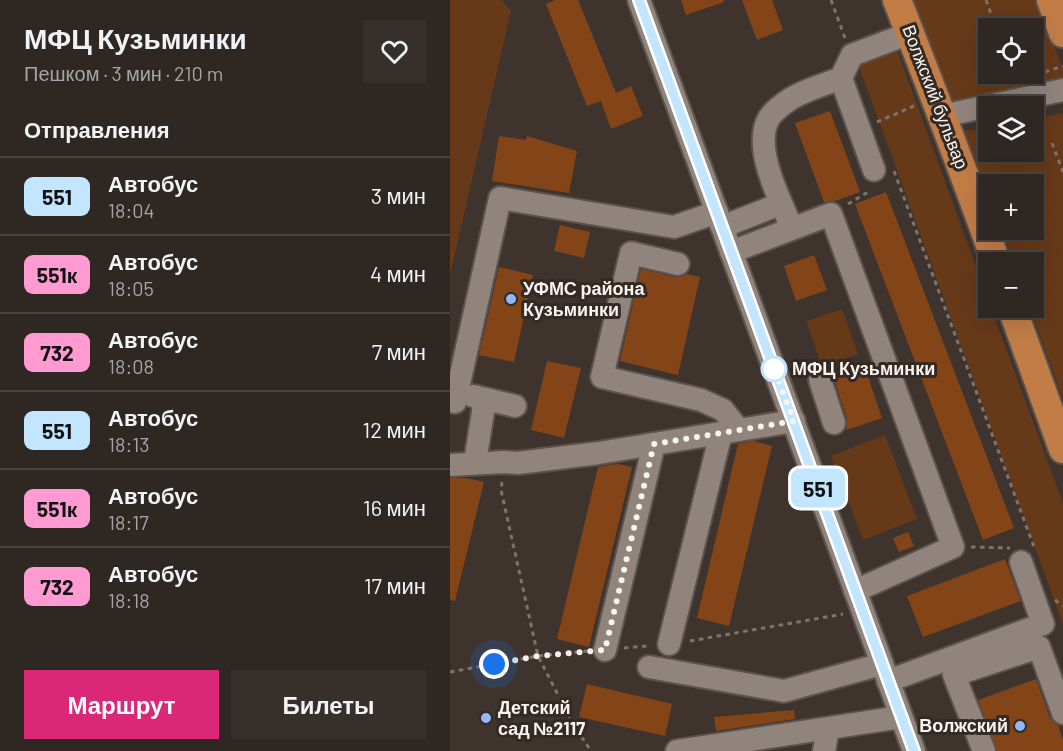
<!DOCTYPE html>
<html lang="ru">
<head>
<meta charset="utf-8">
<style>
	:root { --surface:#2e2722; --page:#362f2a; --text:#f1f3f6; --muted:#a7a5a5; --line:#494440; --accent:#db2777 }
	body { margin:0; font-family:Barlow,sans-serif; background:var(--page); color:var(--text); height:100vh; display:flex; flex-direction:column; font-size:22px; white-space:nowrap }
	* { box-sizing:border-box; margin:0 }
	p { font-size:20px; color:var(--muted) }
	.icon { flex:none; width:33px; height:33px; fill:none; stroke:currentColor; stroke-width:2; stroke-linecap:round; stroke-linejoin:round }
	.map { position:relative; flex:1; overflow:hidden }
	.panel { display:flex; flex-direction:column; background:var(--surface); width:450px }
	.panel>* { flex:none }
	.badge { padding:0 12px; border-radius:9px; font-size:21px; line-height:39px }
	.tools { position:absolute; left:528px; top:18px; display:grid; gap:12px }
	.tools a { display:grid; place-items:center; width:66px; height:66px; border-radius:0px; background:var(--surface); box-shadow:0 6px 24px #0002,0 0 0 2px var(--line); font-size:30px }
	.you { position:absolute; width:30px; height:30px; margin:-15px; border:4px solid #fff; border-radius:50%; background:#1a73e8; box-shadow:0 0 0 9px #1a73e833 }
	.map>.badge { position:absolute; translate:-50% -50%; box-shadow:0 0 0 3px #fff }
	h2 { padding:0 24px; font-size:22px; line-height:54px }
	.round { display:grid; place-items:center; flex:none; width:63px; height:63px; border-radius:0px; background:var(--page) }
	.overview { display:flex; align-items:center; justify-content:space-between; height:102px; padding:0 24px }
	h1 { font-size:28px; font-weight:700; line-height:45px }
	.primary-button { display:flex; gap:12px; margin-top:auto; padding:12px 24px }
	.primary-button a { flex:1; height:69px; border-radius:0px; background:var(--accent); color:#fff; font-size:24px; font-weight:700; line-height:69px; text-align:center }
	.primary-button a+a { background:var(--page); color:var(--text) }
	ul { padding:0; list-style:none }
	li { display:flex; align-items:center; gap:18px; height:78px; padding:0 24px; border-top:2px solid var(--line) }
	li div { flex:1 }
	li b { display:block; font-size:22px }
	li em { font-style:normal }
	li .badge { min-width:66px; font-weight:700; text-align:center }
	main { display:flex; flex:1; min-height:0 }
	.map>svg:first-child { display:block }
	.green { fill:#663919; fill-rule:evenodd }
	.building { fill:#834517 }
	.lines { fill:none; stroke-linecap:round; stroke-linejoin:round }
	.minor-casing { stroke:#5c534e; stroke-width:26 }
	.major-casing { stroke:#5c534e; stroke-width:32 }
	.path { stroke:#7d746e; stroke-width:3; stroke-dasharray:4.5 4.5; stroke-linecap:butt }
	.minor { stroke:#90847d; stroke-width:22 }
	.major { stroke:#c27d47; stroke-width:28 }
	.line-casing { stroke:#fff; stroke-width:14 }
	.line { stroke:#c2e6ff; stroke-width:9 }
	.walk { stroke:#faf3ef; stroke-width:6; stroke-dasharray:0 10.8 }
	.poi-dot { fill:#93b7fd; stroke:#332a24; stroke-width:2 }
	.stop-dot { fill:#fff; stroke:#c2e6ff; stroke-width:3 }
	.labels { text-anchor:middle; stroke-width:6; stroke-linejoin:round; paint-order:stroke }
	.street-label { font-size:18px; fill:#faf3ef; stroke:#332a24 }
	.poi-label { font-size:18px; font-weight:bold; fill:#faf3ef; stroke:#332a24; text-anchor:start }
	.stop-label { font-size:18px; font-weight:bold; fill:#faf3ef; stroke:#332a24; text-anchor:start }
</style>
</head>
<body>
<main>
<section class="panel">
<div class="overview"><div><h1>МФЦ Кузьминки</h1><p>Пешком · 3 мин · 210 m</p></div><a class="round"><svg class="icon" aria-label="heart" viewBox="0 0 24 24"><path d="M12 20l-8-8c-3-5 5-10 8-4 3-6 11-1 8 4z"/></svg></a></div>
<h2>Отправления</h2>
<ul>
<li><span class="badge" style="background:#c2e6ff;color:#111">551</span><div><b>Автобус</b><p>18:04</p></div><em>3 мин</em></li>
<li><span class="badge" style="background:#ff9ad2;color:#111">551к</span><div><b>Автобус</b><p>18:05</p></div><em>4 мин</em></li>
<li><span class="badge" style="background:#ff9ad2;color:#111">732</span><div><b>Автобус</b><p>18:08</p></div><em>7 мин</em></li>
<li><span class="badge" style="background:#c2e6ff;color:#111">551</span><div><b>Автобус</b><p>18:13</p></div><em>12 мин</em></li>
<li><span class="badge" style="background:#ff9ad2;color:#111">551к</span><div><b>Автобус</b><p>18:17</p></div><em>16 мин</em></li>
<li><span class="badge" style="background:#ff9ad2;color:#111">732</span><div><b>Автобус</b><p>18:18</p></div><em>17 мин</em></li>
</ul>
<div class="primary-button"><a>Маршрут</a><a>Билеты</a></div>
</section>
<div class="map">
<svg width="613" height="751" viewBox="0 0 613 751">
	<rect width="100%" height="100%" fill="#3e342d"/>
	<!-- green -->
	<g class="green">
		<path d="M0,0H52L61,11L0,275Z"/>
		<path d="M463,0H587L613,70V84L502,104ZM538,28H584V74H538Z"/>
		<path d="M447,50L538,299V308H541L613,503V624L408,64Z"/>
		<path d="M613,113V399L580,308H584V262H564L552,230H584V184H538V193L515,131L538,127V152H584V119Z"/>
		<path d="M392,309L408,354L372,366L356,321Z"/>
		<path d="M435,435L467,519L413,540L381,456Z"/>
	</g>
	<!-- building -->
	<g class="building">
		<path d="M105,0H128L166,93L181,86L193,116L161,129L151,101L137,106L96,4Z"/>
		<path d="M231,0H273L274,2L236,15Z"/>
		<path d="M292,0H322L333,30L307,40Z"/>
		<path d="M380,111L410,192L385,201L374,202L345,123Z"/>
		<path d="M49,136L76,140L77,136L127,151L119,193L42,181Z"/>
		<path d="M436,192L564,528L533,540L405,204Z"/>
		<path d="M110,225L140,232L134,258L104,251Z"/>
		<path d="M364,255L377,290L346,301L334,266Z"/>
		<path d="M49,267L83,275L64,362L29,355Z"/>
		<path d="M191,269L225,277H231L237,274L250,277L228,375L170,361Z"/>
		<path d="M97,361L131,368L114,438L81,430Z"/>
		<path d="M414,365L432,418L397,430V419L383,376Z"/>
		<path d="M303,441L322,446L279,626L247,618L288,444Z"/>
		<path d="M167,464L182,467L139,647L107,639L148,467Z"/>
		<path d="M0,478H16L34,482L5,601L0,600Z"/>
		<path d="M458,532L464,546L449,552L443,538Z"/>
		<path d="M555,559L571,601L473,637L457,596Z"/>
		<path d="M586,679L600,718L608,725L613,740V751H547L528,700Z"/>
		<path d="M137,684L222,704L215,736L129,717Z"/>
		<path d="M344,710L345,719L266,731L264,717Z"/>
	</g>
	<g class="lines">
		<!-- minor casing -->
		<g class="minor-casing">
			<g id="minor">
				<path d="M189,0L464,751"/>
				<path d="M391,78L402,55L460,33"/>
				<path d="M491,112L501,114L613,90"/>
				<path d="M272,227L320,208"/>
				<path d="M342,228C330,200 302,147 319,118C323,112 333,104 339,100C354,90 374,85 391,78L424,170"/>
				<path d="M281,252L381,214L503,547L405,591"/>
				<path d="M228,264L181,253L152,377L251,400L273,410L289,430"/>
				<path d="M370,380L384,423"/>
				<path d="M23,396L65,406"/>
				<path d="M0,401L5,402L50,198L224,227L267,212"/>
				<path d="M25,462L35,399"/>
				<path d="M0,465L54,462L68,463L149,453L344,421"/>
				<path d="M219,644L271,433"/>
				<path d="M155,650L204,444"/>
				<path d="M199,667L334,691L432,664"/>
				<path d="M438,681L593,624L571,562"/>
				<path d="M227,751L451,717"/>
				<path d="M374,751L378,729"/>
				<path d="M534,751L504,675L589,647L613,713"/>
			</g>
		</g>
		<!-- major casing -->
		<g class="major-casing">
			<g id="major">
				<path d="M447,0C481,87 515,174 546,262"/>
				<path d="M601,0L613,33"/>
				<path d="M562,308L613,449"/>
			</g>
		</g>
		<!-- path -->
		<g class="path">
			<path d="M381,0L395,38"/>
			<path d="M536,0L546,28"/>
			<path d="M595,72L613,66"/>
			<path d="M427,122L464,106"/>
			<path d="M602,143L613,172"/>
			<path d="M444,171L584,547"/>
			<path d="M398,204L418,192L419,189"/>
			<path d="M52,482L51,490L88,656L123,724L141,751"/>
			<path d="M521,547L560,548"/>
			<path d="M605,600L613,606"/>
			<path d="M240,641L393,614"/>
			<path d="M174,648L197,646"/>
			<path d="M0,672L88,656L138,651"/>
		</g>
		<!-- minor -->
		<use href="#minor" class="minor"/>
		<!-- major -->
		<use href="#major" class="major"/>
	</g>
	<g class="lines">
		<!-- line casing -->
		<g class="line-casing">
			<path id="line" d="M189,0L464,751"/>
		</g>
		<!-- line -->
		<use href="#line" class="line"/>
		<!-- walk -->
		<path class="walk" d="M44,664L88,656L155,650L204,444L344,421L324,369"/>
	</g>
	<!-- markers -->
	<g class="poi-dot">
		<circle cx="61" cy="299" r="6"/>
		<circle cx="36" cy="718" r="6"/>
		<circle cx="570" cy="726" r="6"/>
	</g>
	<circle class="stop-dot" cx="324" cy="369" r="12"/>
	<g class="labels">
		<!-- street labels -->
		<g class="street-label">
			<text transform="translate(485 97) rotate(69)" y="6">Волжский бульвар</text>
		</g>
		<!-- poi labels -->
		<g class="poi-label">
			<text x="73" y="295">УФМС района<tspan x="73" dy="21">Кузьминки</tspan></text>
			<text x="48" y="714">Детский<tspan x="48" dy="21">сад №2117</tspan></text>
			<text x="558" y="732" text-anchor="end">Волжский</text>
		</g>
		<!-- stop labels -->
		<g class="stop-label">
			<text x="342" y="375">МФЦ Кузьминки</text>
		</g>
	</g>
</svg>
<div class="tools">
<a><svg class="icon" aria-label="locate" viewBox="0 0 24 24"><circle cx="12" cy="12" r="6"/><path d="M12 2v4M12 18v4M2 12h4M18 12h4"/></svg></a>
<a><svg class="icon" aria-label="layers" viewBox="0 0 24 24"><path d="M12 4l9 5-9 5-9-5zM3 14l9 5 9-5"/></svg></a>
<a>+</a>
<a>−</a>
</div>
<div class="you" style="left:44px;top:664px"></div>
<b class="badge" style="left:368px;top:488px;background:#c2e6ff;color:#111">551</b>
</div>
</main>
</body>
</html>
